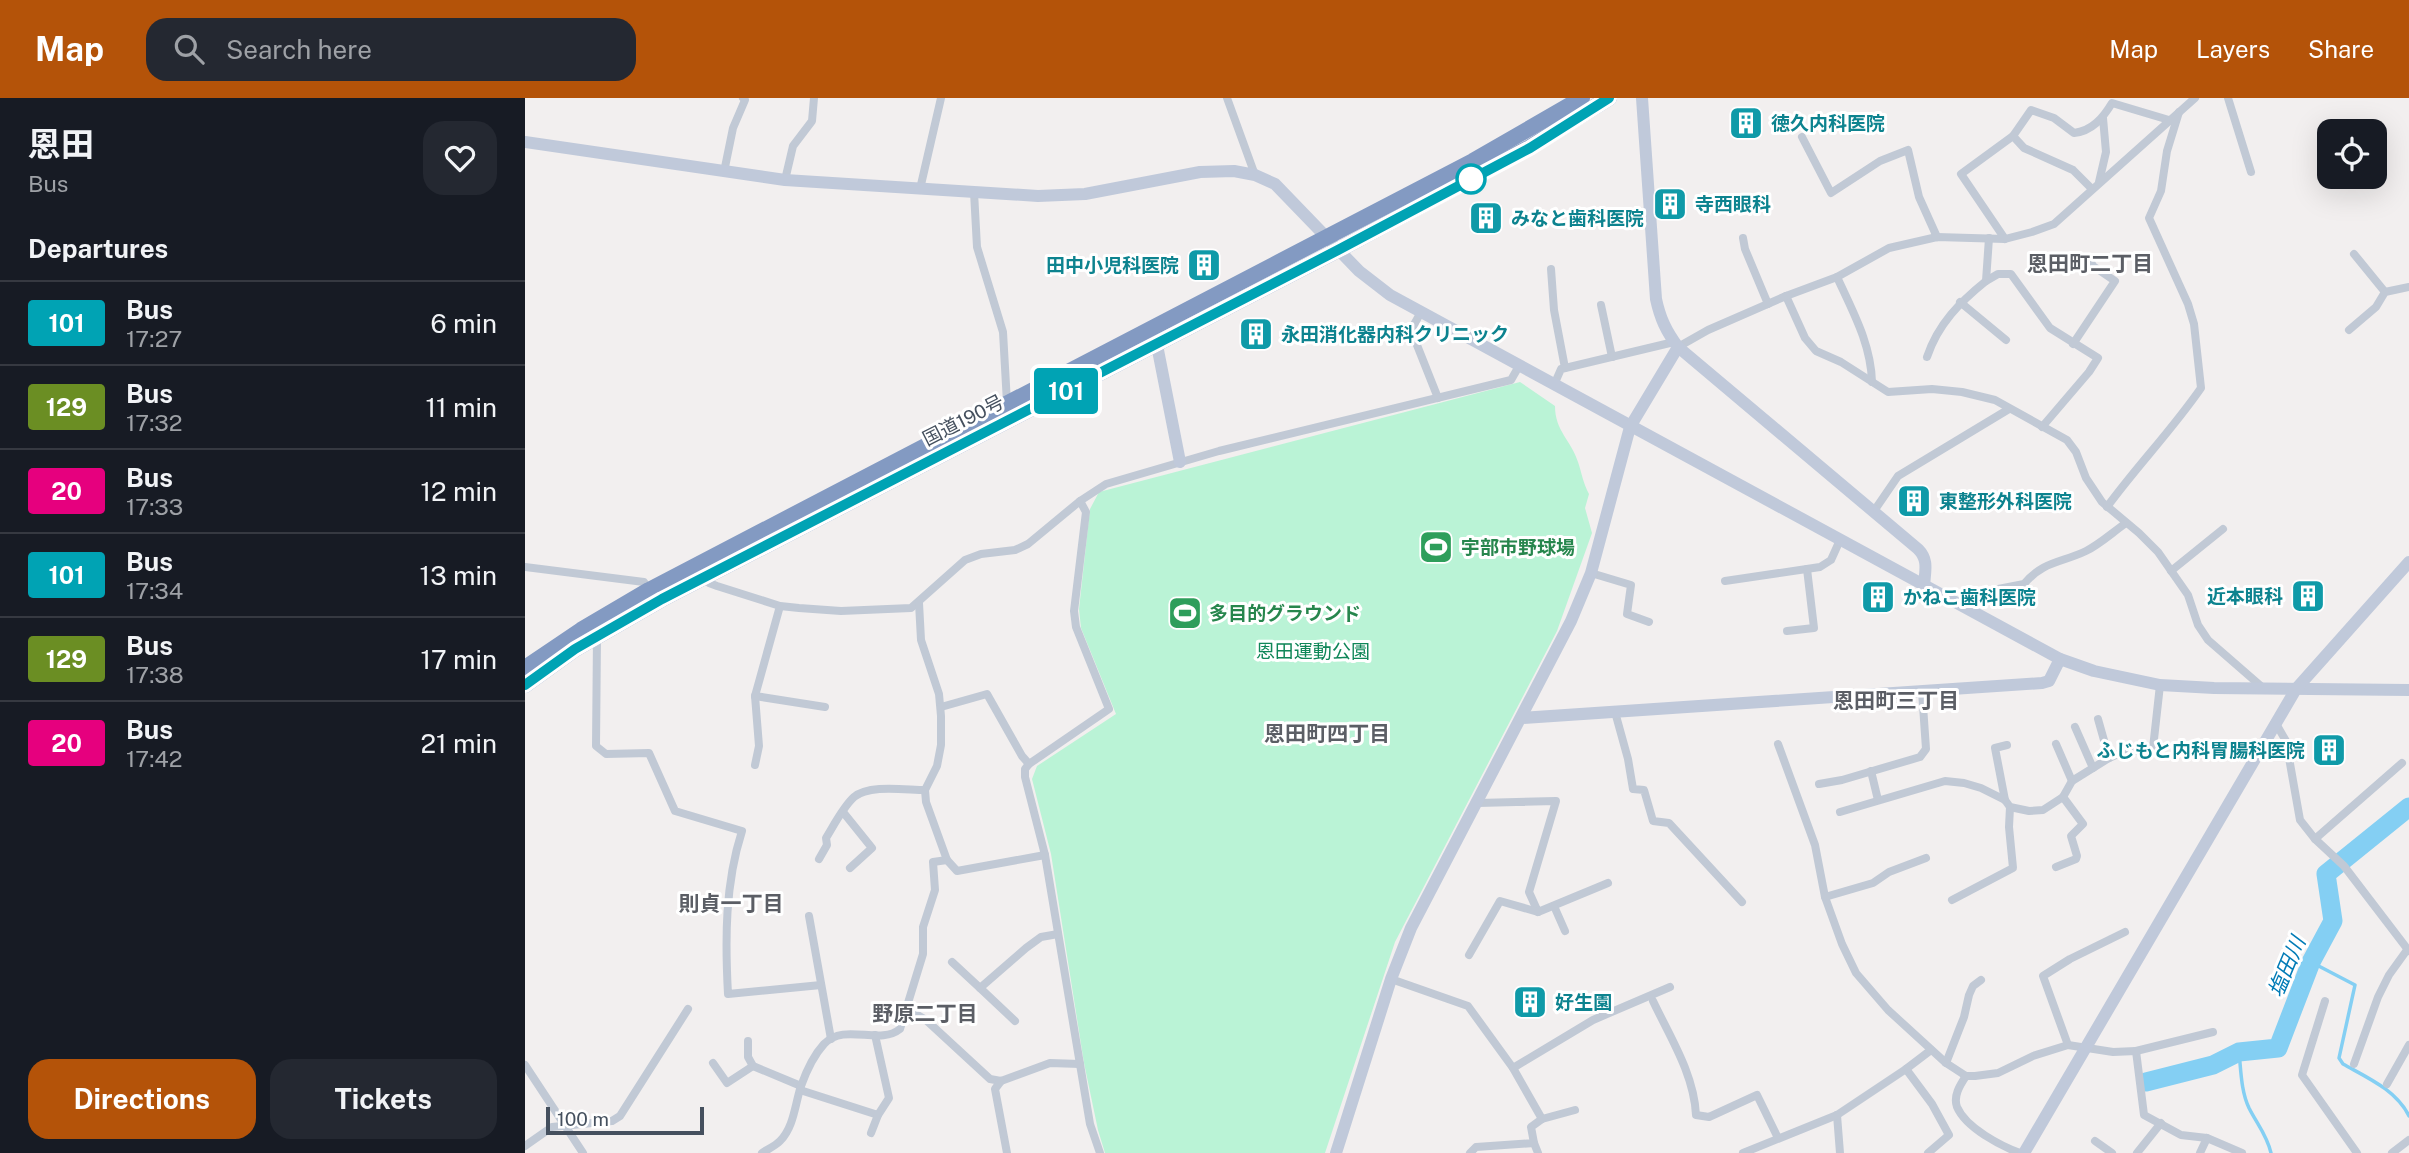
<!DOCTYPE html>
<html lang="en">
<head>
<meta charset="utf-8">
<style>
	:root { --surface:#171b24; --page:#242831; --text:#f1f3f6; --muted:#9ea1a6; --line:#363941; --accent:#b45309 }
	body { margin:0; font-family:"Public Sans","Noto Sans JP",sans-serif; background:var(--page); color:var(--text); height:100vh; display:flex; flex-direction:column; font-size:26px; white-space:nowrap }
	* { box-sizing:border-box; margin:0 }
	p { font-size:23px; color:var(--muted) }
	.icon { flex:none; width:38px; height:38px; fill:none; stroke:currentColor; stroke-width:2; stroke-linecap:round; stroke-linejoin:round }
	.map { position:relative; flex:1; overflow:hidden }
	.drawer { display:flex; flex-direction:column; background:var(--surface); width:525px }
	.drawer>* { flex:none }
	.badge { padding:0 14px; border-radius:5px; font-size:24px; line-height:46px }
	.controls { position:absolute; left:1792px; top:21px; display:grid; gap:14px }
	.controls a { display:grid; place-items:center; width:70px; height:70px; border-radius:14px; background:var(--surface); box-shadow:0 7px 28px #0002; font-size:35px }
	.scale { position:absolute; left:21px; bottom:18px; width:158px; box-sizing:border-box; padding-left:7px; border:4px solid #45505e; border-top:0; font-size:19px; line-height:24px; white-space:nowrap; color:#45505e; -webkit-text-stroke:5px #fff; paint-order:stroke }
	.map>.badge { position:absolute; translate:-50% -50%; box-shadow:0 0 0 4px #fff }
	h2 { padding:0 28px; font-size:26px; line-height:63px }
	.round { display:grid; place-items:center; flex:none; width:74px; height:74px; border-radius:21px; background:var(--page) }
	.headline { display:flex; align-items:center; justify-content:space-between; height:119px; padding:0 28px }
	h1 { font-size:33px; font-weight:700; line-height:52px }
	.cta { display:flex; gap:14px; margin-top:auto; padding:14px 28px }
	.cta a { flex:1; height:80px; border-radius:21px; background:var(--accent); color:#fff; font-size:28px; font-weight:700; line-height:80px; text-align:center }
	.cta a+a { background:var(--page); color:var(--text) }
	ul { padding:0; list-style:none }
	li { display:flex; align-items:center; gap:21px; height:84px; padding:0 28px; border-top:2px solid var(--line) }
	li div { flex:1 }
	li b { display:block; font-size:26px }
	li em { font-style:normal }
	li .badge { min-width:77px; font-weight:700; text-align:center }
	header { display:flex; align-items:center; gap:42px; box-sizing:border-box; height:98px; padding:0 35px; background:var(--accent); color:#fff }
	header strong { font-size:33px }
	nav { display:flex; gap:38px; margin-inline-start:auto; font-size:24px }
	.search { width:490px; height:63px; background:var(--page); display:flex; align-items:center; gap:18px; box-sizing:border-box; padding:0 24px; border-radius:21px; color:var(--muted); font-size:26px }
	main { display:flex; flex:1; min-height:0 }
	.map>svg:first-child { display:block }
	.green { fill:#baf3d6 }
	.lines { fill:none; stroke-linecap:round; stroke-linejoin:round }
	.stream { stroke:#84cff3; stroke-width:3.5 }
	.river { stroke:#84cff3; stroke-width:19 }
	.street { stroke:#c1c9d5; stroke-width:8 }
	.secondary { stroke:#c0c9da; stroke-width:12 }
	.highway { stroke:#839ac2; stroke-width:16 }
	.line-casing { stroke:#fff; stroke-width:16 }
	.line { stroke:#00a3b4; stroke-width:10 }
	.stop-dot { fill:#fff; stroke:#00a3b4; stroke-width:3.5 }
	.labels { text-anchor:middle; stroke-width:6; stroke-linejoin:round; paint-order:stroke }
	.culture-label { font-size:19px; font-weight:bold; fill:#0d838f; stroke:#fff; text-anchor:start }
	.street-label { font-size:19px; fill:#45505e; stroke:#fff }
	.leisure-label { font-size:19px; font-weight:bold; fill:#27864d; stroke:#fff; text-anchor:start }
	.park-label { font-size:19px; fill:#0f8658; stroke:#fff }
	.neighbourhood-label { font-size:21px; font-weight:bold; fill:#5b5e65; stroke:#fff }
	.water-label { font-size:21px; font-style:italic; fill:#017bb6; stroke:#fff }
</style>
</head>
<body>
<header>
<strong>Map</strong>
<div class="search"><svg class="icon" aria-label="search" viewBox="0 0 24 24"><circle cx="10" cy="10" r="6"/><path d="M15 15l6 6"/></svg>Search here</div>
<nav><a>Map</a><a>Layers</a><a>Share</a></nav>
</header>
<main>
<section class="drawer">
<div class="headline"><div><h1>恩田</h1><p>Bus</p></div><a class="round"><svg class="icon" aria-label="heart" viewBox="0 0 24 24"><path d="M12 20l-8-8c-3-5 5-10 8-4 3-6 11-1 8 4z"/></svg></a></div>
<h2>Departures</h2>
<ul>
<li><span class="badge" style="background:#00a3b4;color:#fff">101</span><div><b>Bus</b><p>17:27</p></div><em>6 min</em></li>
<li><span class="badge" style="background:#6b8e23;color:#fff">129</span><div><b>Bus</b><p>17:32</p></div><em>11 min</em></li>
<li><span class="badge" style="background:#e6007e;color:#fff">20</span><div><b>Bus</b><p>17:33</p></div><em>12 min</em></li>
<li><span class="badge" style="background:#00a3b4;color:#fff">101</span><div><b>Bus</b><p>17:34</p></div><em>13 min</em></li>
<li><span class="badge" style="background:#6b8e23;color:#fff">129</span><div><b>Bus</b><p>17:38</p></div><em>17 min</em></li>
<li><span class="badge" style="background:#e6007e;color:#fff">20</span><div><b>Bus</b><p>17:42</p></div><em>21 min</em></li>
</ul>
<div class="cta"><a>Directions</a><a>Tickets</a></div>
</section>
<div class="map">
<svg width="1884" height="1055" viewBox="0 0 1884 1055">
	<rect width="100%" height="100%" fill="#f2efef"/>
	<!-- green -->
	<path class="green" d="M995,284L1030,308C1030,333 1046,342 1053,364C1057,376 1058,385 1064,396L1060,410L1067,435L1032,533L870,844L800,1055H580L573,1032L559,965L526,756L507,681L512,668L591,616L556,530L554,511L565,411L574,394Z"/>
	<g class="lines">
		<!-- stream -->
		<g class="stream">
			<path d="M1786,864L1830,887L1814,960L1818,966C1843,980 1871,992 1884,1018"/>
			<path d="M1714,954C1716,973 1716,993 1724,1010C1732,1026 1742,1037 1746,1055"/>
		</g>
		<!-- river -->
		<path class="river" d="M1621,984L1688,967L1714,954L1753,950L1786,864L1808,823L1801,776L1884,709"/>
		<!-- street -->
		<g class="street">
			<path d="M702,0L730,77"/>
			<path d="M1703,0L1726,74"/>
			<path d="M1488,38L1499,50L1548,72L1566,90"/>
			<path d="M1277,39L1306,95L1355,63L1383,52L1394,99L1412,139"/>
			<path d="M199,74L208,30L220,2L218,0"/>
			<path d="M260,82L268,48L287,23L289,0"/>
			<path d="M1574,84L1581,54L1578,20"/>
			<path d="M395,91L416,0"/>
			<path d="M449,94L452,149L478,234L482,305"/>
			<path d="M1218,140L1220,151L1243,206"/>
			<path d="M1480,141L1436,76L1488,38L1506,12L1529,20L1549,35C1567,33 1578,20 1587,5L1644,22"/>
			<path d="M1829,156L1860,194"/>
			<path d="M1026,171L1029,212L1040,270"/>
			<path d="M1312,179C1328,214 1346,246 1347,284"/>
			<path d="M1461,183L1473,176H1486L1525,230L1573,260L1564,274L1517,329"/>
			<path d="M1261,198L1280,240L1291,253L1316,264L1363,294L1407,291L1437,294L1470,302L1542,342L1551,354L1561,380L1577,404L1614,435L1633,454L1663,497L1673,527L1683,542L1737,589"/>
			<path d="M1435,204L1481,242"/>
			<path d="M1076,207L1087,259"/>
			<path d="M896,214L886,232L913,300"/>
			<path d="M1824,232L1851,209L1860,194L1884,189"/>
			<path d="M1548,246L1590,183L1568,168L1564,160"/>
			<path d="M1153,249L1183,232L1261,198L1312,179L1364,150L1412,139L1480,141L1507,134L1529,126L1670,0"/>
			<path d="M1402,259C1413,226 1435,204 1461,183L1464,140"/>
			<path d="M1029,287L1036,271L1149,244"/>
			<path d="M555,403L561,414L549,513L551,529L584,611L504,666L500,671V679L520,757L565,1026L575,1055"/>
			<path d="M1582,409C1612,368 1647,332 1676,290L1669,226L1663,206L1624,120L1636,93L1642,53L1654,14"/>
			<path d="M1349,413L1373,378L1484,311"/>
			<path d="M0,469L119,484L124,492"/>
			<path d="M1646,473L1698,431"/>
			<path d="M1066,475L1106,487L1102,516L1124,524"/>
			<path d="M178,479L184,485L192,488L255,508L274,510L316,513L386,510L440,462L456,456L490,452L503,446L555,403L581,386L694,353L986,282L994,268"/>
			<path d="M1200,483L1295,469L1306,462L1315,442"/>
			<path d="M1468,492L1499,486C1518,463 1536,465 1561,453C1575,446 1588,434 1601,425"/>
			<path d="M394,505L396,542L414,596L416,618V647L412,668L400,692L401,704L422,762L432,773L520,757"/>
			<path d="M1262,533L1289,530L1282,471"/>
			<path d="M72,539L71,648L81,656L124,655L150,713L217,733C200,786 200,841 203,896L296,887"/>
			<path d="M230,598L300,609"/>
			<path d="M416,609L462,596L497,658L504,666"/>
			<path d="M1090,614L1103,661L1108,691L1119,692L1128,723L1144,725L1217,804"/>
			<path d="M1573,621L1584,660"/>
			<path d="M1750,624L1761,643L1775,722L1790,741L1819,768L1884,853"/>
			<path d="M1550,629L1568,670"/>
			<path d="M1253,646L1290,747L1300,799L1317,846L1331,875L1363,912L1421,965L1441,978H1450L1473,975L1508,958L1543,947L1588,954L1611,953L1619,1017L1656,1037L1682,1040L1717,1055"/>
			<path d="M1531,646L1547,683"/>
			<path d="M230,667L234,648L230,598L255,508"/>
			<path d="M1346,673L1353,702"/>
			<path d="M1294,686L1317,682L1395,659L1401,651L1397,593"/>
			<path d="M1480,702L1470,650L1482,647"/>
			<path d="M953,705L1031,703L1004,794L1013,814L1083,785"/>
			<path d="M318,714L347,750L325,770"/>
			<path d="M1315,714L1420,683L1439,685L1456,690L1480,702L1485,709L1504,713L1518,712L1538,699L1547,683L1584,660L1595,655L1628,650L1635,587"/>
			<path d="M1790,741L1877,665"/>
			<path d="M294,761L302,747L301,740C309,727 318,709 329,699C344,686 381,692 400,692"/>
			<path d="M1531,769L1551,761L1552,758L1546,738L1558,726L1538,699"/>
			<path d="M1300,799L1348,785L1364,774L1401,760"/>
			<path d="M1427,802L1488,770L1484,729L1485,709"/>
			<path d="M1029,808L1040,833"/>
			<path d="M284,818L306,941"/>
			<path d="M944,857L975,803L1013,814"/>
			<path d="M427,864L455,890"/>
			<path d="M866,881L943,908L988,970L1017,1021"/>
			<path d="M1128,903C1145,939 1169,976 1171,1017L1184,1019L1232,997L1253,1040"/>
			<path d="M1800,903L1777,977L1832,1055"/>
			<path d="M382,911L401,922L465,981L476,983L525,965L555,966"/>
			<path d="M490,923L455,890L501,850L516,839L533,836"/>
			<path d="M223,943V959L228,968L276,988"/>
			<path d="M1543,947L1518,878L1545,861L1600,834"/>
			<path d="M1611,953L1688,934"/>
			<path d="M188,965L202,985L228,968"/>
			<path d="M1421,965L1439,919L1444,897L1448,888L1456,882"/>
			<path d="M1829,966L1853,899L1864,877L1882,852"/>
			<path d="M0,967L58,1055"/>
			<path d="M988,970L1068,922L1145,889"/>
			<path d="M1381,971L1407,1006L1424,1037L1403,1055"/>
			<path d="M1441,978C1435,987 1428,998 1432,1009C1441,1030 1476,1048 1495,1055"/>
			<path d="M476,983L470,991L482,1055"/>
			<path d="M1862,986L1884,947"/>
			<path d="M275,992L353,1017"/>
			<path d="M1312,1017L1315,1055"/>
			<path d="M346,1035L353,1017L364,1000L350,937"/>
			<path d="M1570,1043L1587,1055"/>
			<path d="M1009,1045L1013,1055"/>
			<path d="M0,1048L27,1029L87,1023L95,1018L163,911"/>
			<path d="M237,1055C243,1051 250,1048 255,1043C269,1029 270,1006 276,988C281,974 289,957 299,946C320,924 354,948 375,931L398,856V829L410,792L408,764L422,762"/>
			<path d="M945,1055L951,1049L1009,1045L1006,1029L1017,1021L1050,1012"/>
			<path d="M1218,1055L1312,1017L1381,971L1406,952"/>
			<path d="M1612,1055L1636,1025"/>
			<path d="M1675,1055L1682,1040"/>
			<path d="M1867,1055L1884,1042"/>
		</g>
		<!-- secondary -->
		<g class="secondary">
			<path d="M1117,0L1131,201C1135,220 1141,233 1153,249L1393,451C1404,462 1400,473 1399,488"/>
			<path d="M0,44L260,82L513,98L560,96L675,74L709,73L730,77L750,86L834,173L865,197L1535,561L1569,573L1635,587L1689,590L1884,592"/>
			<path d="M630,237L655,364"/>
			<path d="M997,620L1517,585L1524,583L1535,561"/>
			<path d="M811,1055L866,881L886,830L1046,523L1066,475L1105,329L1153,249"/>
			<path d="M1499,1055L1771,591L1884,464"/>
		</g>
		<!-- highway -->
		<g class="highway">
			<path d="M0,570L56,532L124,492L948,63L1057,0"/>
			<path d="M0,587L50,551L137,501L813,152L1005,49L1084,0"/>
		</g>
	</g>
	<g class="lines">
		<!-- line casing -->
		<g class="line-casing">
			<path id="line" d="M0,587L50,551L137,501L813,152L1005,50L1084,0"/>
		</g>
		<!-- line -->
		<use href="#line" class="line"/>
	</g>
	<!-- icons -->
	<defs>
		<g id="building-square" transform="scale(1.75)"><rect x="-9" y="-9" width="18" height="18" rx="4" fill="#0f9aa8" stroke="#fff"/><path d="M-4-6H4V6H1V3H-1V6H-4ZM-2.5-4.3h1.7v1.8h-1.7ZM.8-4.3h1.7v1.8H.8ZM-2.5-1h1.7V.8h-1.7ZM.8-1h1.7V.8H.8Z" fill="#fff"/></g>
		<g id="stadium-square" transform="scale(1.75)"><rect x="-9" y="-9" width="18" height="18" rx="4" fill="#2e9e5b" stroke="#fff"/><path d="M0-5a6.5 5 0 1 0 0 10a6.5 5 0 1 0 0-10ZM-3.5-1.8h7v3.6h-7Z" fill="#fff"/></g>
	</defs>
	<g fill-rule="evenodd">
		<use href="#building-square" x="1221" y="25"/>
		<use href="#building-square" x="1145" y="106"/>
		<use href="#building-square" x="961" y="120"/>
		<use href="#building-square" x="679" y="167"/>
		<use href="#building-square" x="731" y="236"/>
		<use href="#building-square" x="1389" y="403"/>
		<use href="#stadium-square" x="911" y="449"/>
		<use href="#building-square" x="1783" y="498"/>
		<use href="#building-square" x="1353" y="499"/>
		<use href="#stadium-square" x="660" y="515"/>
		<use href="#building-square" x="1804" y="652"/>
		<use href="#building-square" x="1005" y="904"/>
	</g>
	<!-- markers -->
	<circle class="stop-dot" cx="946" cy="81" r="14"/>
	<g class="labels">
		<!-- culture labels -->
		<g class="culture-label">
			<text x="1246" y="32">徳久内科医院</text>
			<text x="1170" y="113">寺西眼科</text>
			<text x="986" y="127">みなと歯科医院</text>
			<text x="654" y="174" text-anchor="end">田中小児科医院</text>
			<text x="756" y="243">永田消化器内科クリニック</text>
			<text x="1414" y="410">東整形外科医院</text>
			<text x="1758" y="505" text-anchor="end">近本眼科</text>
			<text x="1378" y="506">かねこ歯科医院</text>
			<text x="1780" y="659" text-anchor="end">ふじもと内科胃腸科医院</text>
			<text x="1030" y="911">好生園</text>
		</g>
		<!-- street labels -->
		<g class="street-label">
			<text transform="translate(438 322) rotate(-27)" y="7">国道190号</text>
		</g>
		<!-- leisure labels -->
		<g class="leisure-label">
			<text x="936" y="456">宇部市野球場</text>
			<text x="684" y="522">多目的グラウンド</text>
		</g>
		<!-- park labels -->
		<g class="park-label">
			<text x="788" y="560">恩田運動公園</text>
		</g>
		<!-- neighbourhood labels -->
		<g class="neighbourhood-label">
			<text x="1565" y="173">恩田町二丁目</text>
			<text x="1371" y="610">恩田町三丁目</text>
			<text x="802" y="643">恩田町四丁目</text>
			<text x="206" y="813">則貞一丁目</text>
			<text x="400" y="923">野原二丁目</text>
		</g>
		<!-- water labels -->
		<g class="water-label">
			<text transform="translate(1762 869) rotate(-67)" y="7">塩田川</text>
		</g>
	</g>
</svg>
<div class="controls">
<a><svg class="icon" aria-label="locate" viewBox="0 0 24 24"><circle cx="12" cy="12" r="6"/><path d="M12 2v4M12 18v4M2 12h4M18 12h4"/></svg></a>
</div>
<div class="scale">100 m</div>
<b class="badge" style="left:541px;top:293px;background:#00a3b4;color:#fff">101</b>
</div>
</main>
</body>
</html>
